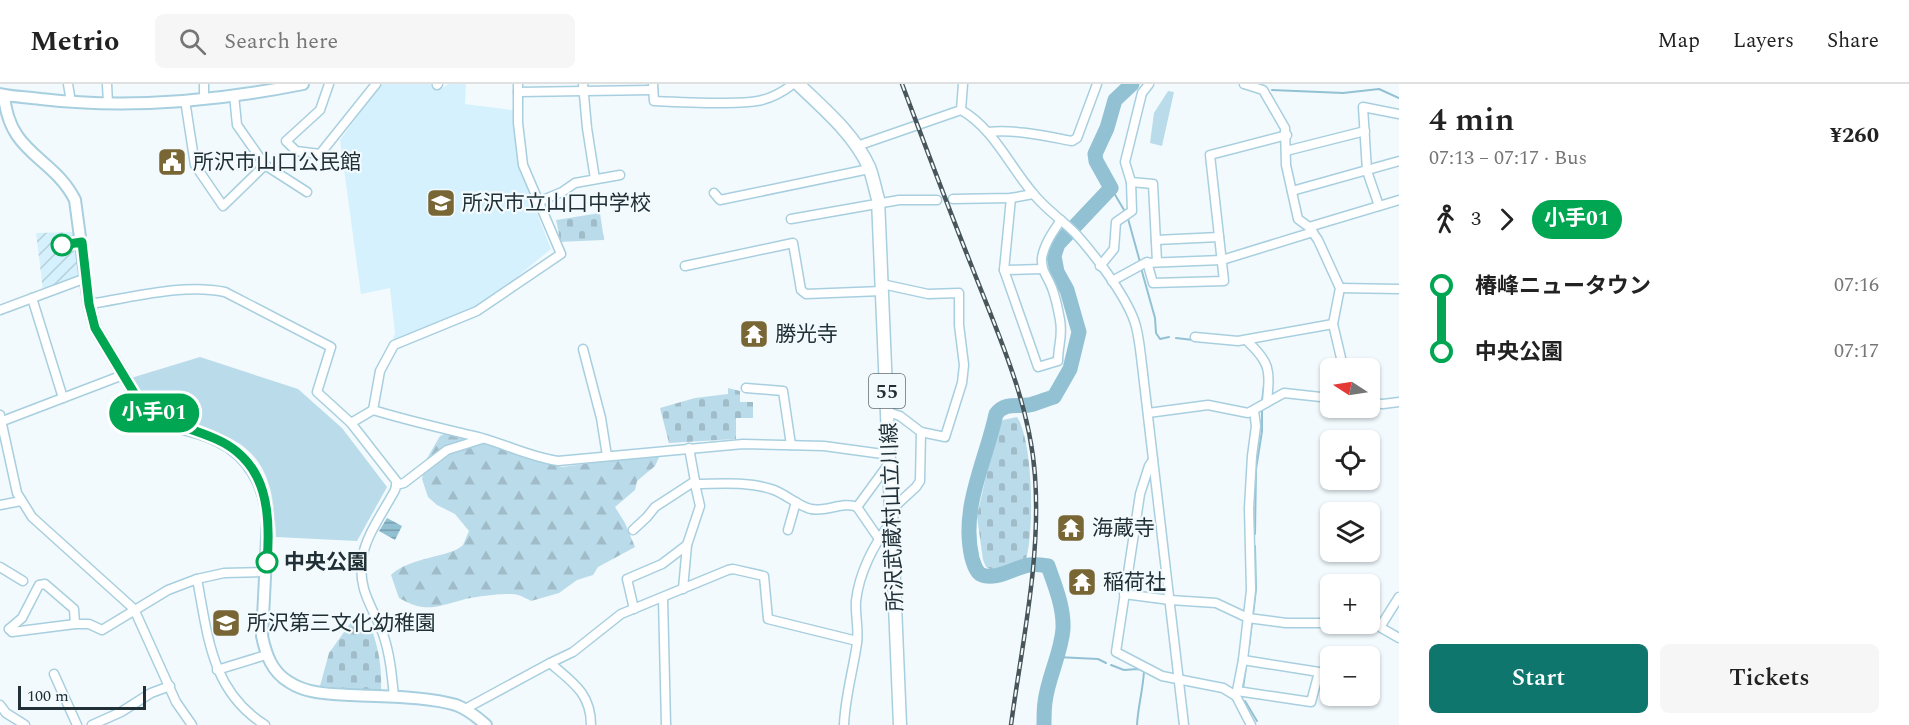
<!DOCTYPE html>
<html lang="en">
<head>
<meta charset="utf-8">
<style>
	:root { --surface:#fff; --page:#f6f6f6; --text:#222; --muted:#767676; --line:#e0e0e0; --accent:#0f766e }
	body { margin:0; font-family:Spectral,"Noto Sans JP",serif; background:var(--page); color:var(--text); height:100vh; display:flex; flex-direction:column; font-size:22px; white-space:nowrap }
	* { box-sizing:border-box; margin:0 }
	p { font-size:20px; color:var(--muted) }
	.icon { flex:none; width:33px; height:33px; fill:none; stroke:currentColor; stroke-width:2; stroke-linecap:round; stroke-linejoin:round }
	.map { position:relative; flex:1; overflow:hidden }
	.panel { display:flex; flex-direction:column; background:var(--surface); width:510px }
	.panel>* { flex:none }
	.badge { padding:0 12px; border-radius:20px; font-size:21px; line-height:39px }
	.needle { width:39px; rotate:282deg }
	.tools { position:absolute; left:1320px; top:274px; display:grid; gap:12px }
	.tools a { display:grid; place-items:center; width:60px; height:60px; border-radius:9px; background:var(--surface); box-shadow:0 2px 4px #0004; font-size:30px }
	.scale { position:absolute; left:18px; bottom:15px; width:128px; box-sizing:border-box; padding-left:6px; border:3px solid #213036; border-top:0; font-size:16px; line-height:21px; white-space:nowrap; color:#213036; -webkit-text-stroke:4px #f2fafd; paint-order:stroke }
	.map>.badge { position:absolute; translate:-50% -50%; box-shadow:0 0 0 3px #fff }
	.legs { display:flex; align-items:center; gap:9px; height:66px; padding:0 30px; font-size:20px }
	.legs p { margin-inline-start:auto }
	.overview { display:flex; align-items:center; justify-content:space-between; height:102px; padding:0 30px }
	h1 { font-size:33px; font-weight:600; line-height:45px }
	.button { display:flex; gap:12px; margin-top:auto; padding:12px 30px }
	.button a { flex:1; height:69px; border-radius:9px; background:var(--accent); color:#fff; font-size:24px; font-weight:600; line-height:69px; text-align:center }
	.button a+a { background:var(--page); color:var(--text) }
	ul { padding:0 30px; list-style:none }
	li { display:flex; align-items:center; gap:21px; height:66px; font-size:22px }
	li i { display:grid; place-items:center; width:9px; height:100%; margin:0 8px; background:currentColor }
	li i::after { content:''; width:15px; height:15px; margin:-8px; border:4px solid; border-radius:50%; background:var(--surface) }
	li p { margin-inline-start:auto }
	li:first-child i { background:linear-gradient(#0000 50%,currentColor 0) }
	li:last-child i { background:linear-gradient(currentColor 50%,#0000 0) }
	header { display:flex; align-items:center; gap:36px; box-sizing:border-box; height:84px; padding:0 30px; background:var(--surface); border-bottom:2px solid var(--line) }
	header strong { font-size:28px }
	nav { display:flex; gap:33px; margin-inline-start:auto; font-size:21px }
	.search { width:420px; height:54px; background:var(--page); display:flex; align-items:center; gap:15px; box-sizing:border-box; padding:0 21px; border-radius:9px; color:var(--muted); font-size:22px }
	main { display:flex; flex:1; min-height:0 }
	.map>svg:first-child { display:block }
	.built { fill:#d5f1fd }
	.industrial { fill:url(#industrial-furrows) }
	.forest { fill:url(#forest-firs) }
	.cemetery { fill:url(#cemetery-stones) }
	.green { fill:#badbe9 }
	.water { fill:url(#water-rules) }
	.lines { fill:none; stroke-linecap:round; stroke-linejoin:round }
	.stream { stroke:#93c1d4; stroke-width:2 }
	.river { stroke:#93c1d4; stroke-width:15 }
	.minor-casing { stroke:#a8cfdf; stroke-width:11 }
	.tertiary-casing { stroke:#a8cfdf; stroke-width:14 }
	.primary-casing { stroke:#a8cfdf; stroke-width:15 }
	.minor { stroke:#fff; stroke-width:8 }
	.tertiary { stroke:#fff; stroke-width:10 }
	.primary { stroke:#fff; stroke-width:12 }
	.rail-casing { stroke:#48565b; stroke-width:4.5 }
	.rail { stroke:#f2fafd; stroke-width:2; stroke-dasharray:7; stroke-linecap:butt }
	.line-1-casing { stroke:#fff; stroke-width:14 }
	.line-1 { stroke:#00a651; stroke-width:9 }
	.stop-1-dot { fill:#fff; stroke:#00a651; stroke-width:3 }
	.labels { text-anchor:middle; stroke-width:4.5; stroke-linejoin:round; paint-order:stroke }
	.shield { fill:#f2fafd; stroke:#606d72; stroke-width:1.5 }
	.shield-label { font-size:20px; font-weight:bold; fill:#213036 }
	.poi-label { font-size:21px; fill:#213036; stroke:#f2fafd; text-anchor:start }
	.street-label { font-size:21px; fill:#213036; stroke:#f2fafd }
	.stop-label { font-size:21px; font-weight:bold; fill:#213036; stroke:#f2fafd; text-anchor:start }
</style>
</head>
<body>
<header>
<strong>Metrio</strong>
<div class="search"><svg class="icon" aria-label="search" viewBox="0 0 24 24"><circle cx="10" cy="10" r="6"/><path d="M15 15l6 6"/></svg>Search here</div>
<nav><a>Map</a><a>Layers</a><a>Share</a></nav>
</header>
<main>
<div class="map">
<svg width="1399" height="641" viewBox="0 0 1399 641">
	<defs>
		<pattern id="industrial-furrows" width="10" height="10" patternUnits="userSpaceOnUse" patternTransform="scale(1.5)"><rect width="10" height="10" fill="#d5f1fd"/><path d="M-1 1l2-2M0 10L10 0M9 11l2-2" fill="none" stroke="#b7cfd9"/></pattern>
		<pattern id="forest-firs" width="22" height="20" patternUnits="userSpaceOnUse" patternTransform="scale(1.5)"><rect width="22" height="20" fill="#badbe9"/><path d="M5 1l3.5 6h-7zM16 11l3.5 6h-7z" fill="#a0bcc8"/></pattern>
		<pattern id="cemetery-stones" width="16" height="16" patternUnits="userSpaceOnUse" patternTransform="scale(1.5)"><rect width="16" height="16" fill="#badbe9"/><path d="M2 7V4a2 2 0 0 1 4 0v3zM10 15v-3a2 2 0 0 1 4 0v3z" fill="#a0bcc8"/></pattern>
		<pattern id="water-rules" width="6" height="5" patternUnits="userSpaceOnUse" patternTransform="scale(1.5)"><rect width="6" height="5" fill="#93c1d4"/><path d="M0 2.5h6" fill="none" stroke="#789dad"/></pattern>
	</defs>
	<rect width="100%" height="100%" fill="#f2fafd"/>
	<!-- built -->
	<path class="built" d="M381,0H436L440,5L449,0H466L465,20L513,26L519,84L551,165L480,223L396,255H393L395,249L390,204L361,210L340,56Z"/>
	<!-- industrial -->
	<path class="industrial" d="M75,148L81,194L43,206L36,149Z"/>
	<!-- forest -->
	<path class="forest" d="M451,347L562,383L621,375L662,367L655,382L637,397L635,406L615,423L625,439L635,463L598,483L593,491L577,496L559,509L531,517C527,515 522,512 518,511C509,508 472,513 462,516C436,523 425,529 399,514L391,491C409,473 452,473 463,461C465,457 467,451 469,447L455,430L437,421L428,413L422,395L426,376L440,352Z"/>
	<!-- cemetery -->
	<g class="cemetery">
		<path d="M600,129L604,156L557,158L554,152L559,150L556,136Z"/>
		<path d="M728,304L740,307V318H753V334H736V355L669,359L660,324L695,314L728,310Z"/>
		<path d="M1017,333C1033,356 1035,451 1025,478L992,486L986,483L983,476L977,432L997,343L1003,336Z"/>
		<path d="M357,533L365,546L371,544C379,565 382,584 381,607L320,602L329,569L352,537Z"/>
	</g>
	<!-- green -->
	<g class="green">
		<path d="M1168,7L1174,8L1162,62L1150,59L1154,29Z"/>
		<path d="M200,273L298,305L342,344L387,403L357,457L276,453C274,406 268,367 218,349C196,341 173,336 155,322C145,314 138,304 131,294Z"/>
	</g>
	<!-- water -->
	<path class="water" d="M387,434L402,442L395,456L379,447Z"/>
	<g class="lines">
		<!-- stream -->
		<g class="stream">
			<path d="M1272,6L1343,9L1379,5L1399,14"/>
			<path d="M1111,104L1127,131L1140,178"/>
			<path d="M1141,184L1155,234L1156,249L1160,255L1169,253"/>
			<path d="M1176,254L1219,259"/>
			<path d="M1259,276L1264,287"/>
			<path d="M1262,317L1264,302"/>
			<path d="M1255,450L1256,385L1262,347V327"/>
			<path d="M1253,531L1256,505L1255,462"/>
			<path d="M1249,563L1252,538"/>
			<path d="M1057,573L1098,575L1106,579"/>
			<path d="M1111,581L1124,586L1138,585L1144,587C1143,606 1138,622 1137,641"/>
			<path d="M1243,604L1246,583"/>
			<path d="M1245,617L1257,637"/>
		</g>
		<!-- river -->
		<path class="river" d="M1044,641C1044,633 1044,625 1045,618C1048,593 1061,570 1063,545C1064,523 1055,502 1048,482C1042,481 1035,480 1029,481C1015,483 995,498 980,490C975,486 974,480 972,474C960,424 986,377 996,330C1005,318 1017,323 1029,321C1038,319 1046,315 1054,313L1070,285L1079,248L1067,206L1057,188L1054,172L1058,160L1111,104L1096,77L1095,70L1107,44L1115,16L1132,0"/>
		<!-- minor casing -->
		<g class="minor-casing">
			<g id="minor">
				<path d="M68,0L71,18"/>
				<path d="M107,0L108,20"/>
				<path d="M329,0L320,26L286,57L296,67L320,70L376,0"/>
				<path d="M583,0L587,44L595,95"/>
				<path d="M653,0L654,17C675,18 697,19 719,19C749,19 768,20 793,0"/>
				<path d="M437,1L438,0"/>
				<path d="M518,8L653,6"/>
				<path d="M234,11L237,41L265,81L307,108"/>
				<path d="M204,14V0"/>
				<path d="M185,16L195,81L223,122L265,81"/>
				<path d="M961,26L963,0"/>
				<path d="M988,48C1015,45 1045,52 1072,57L1077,54L1097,0"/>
				<path d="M857,62L961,26C993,44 1009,81 1032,108C1044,124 1061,135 1075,149C1094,170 1124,209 1134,236C1139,249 1140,266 1142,281L1184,641"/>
				<path d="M1286,67L1365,47"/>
				<path d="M1131,98L1153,100L1157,178"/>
				<path d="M1292,107L1399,77"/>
				<path d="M714,109L720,116L869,85"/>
				<path d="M1011,114L1004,186L1038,283L1058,277C1058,261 1063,253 1060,236C1058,225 1056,214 1052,204C1048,193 1041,187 1042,174C1044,160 1053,148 1061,136"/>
				<path d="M953,115L1011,114L1033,110"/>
				<path d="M538,118L562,108L575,99L620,91"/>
				<path d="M1379,122L1367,87L1363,23L1399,30"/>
				<path d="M791,135L899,116H937"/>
				<path d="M1309,143L1399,116"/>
				<path d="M1156,156L1219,153"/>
				<path d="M1147,178L1153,199L1224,197L1210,71L1287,51"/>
				<path d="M685,182L793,159L801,206L806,210L882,207"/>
				<path d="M1100,182L1114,165L1116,138L1132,127L1131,98L1125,78L1142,9L1149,0"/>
				<path d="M1004,186L1043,185"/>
				<path d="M1112,197L1145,179L1222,176L1313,148"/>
				<path d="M882,200L928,210L959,209V241L964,281L962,299L945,353L921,348L900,332L888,328"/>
				<path d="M1340,204L1399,205"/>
				<path d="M32,214L63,314"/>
				<path d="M89,220C131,214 183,199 225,208L331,263L317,308L351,339L397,398L395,406C384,427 365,452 362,476C358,507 373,523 383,550C390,570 392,592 394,613"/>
				<path d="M0,226L86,194"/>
				<path d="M1333,240L1341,274V285"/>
				<path d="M1195,253L1238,257L1333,240L1340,204L1318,156L1309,143L1298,135L1286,81L1285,44L1263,6L1244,0"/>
				<path d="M1246,256C1271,279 1270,286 1267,318"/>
				<path d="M583,265L601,334L607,372"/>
				<path d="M746,304L783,307L791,361"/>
				<path d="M1370,319L1383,320L1399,318"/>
				<path d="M373,326L380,287L394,261L477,227L561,170L523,81L518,39V0"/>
				<path d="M1148,329L1208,321L1248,329L1284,309L1330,314"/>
				<path d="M0,331L17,409L32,433L134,525L176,618L192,641"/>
				<path d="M0,338L123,291"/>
				<path d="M351,339L373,326C409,337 445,345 482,354C507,361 531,373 558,377L743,360L824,362L890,371"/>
				<path d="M689,364L695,397"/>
				<path d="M1153,376L1149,382L1140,410L1116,568L1162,592L1223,604L1236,612"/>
				<path d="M396,401L404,399L447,366L482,355"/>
				<path d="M0,421L21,417"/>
				<path d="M857,423L890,378"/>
				<path d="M891,426L916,403L920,397L921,348"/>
				<path d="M633,446L647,433L655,423L695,397V400C720,400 750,397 774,406C787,411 798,422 811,425C827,428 843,417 857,423L879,455"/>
				<path d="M788,446L796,418"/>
				<path d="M0,483L23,497"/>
				<path d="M197,495C208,552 211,607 265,641"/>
				<path d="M683,505L687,461"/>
				<path d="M1124,510L1170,516L1216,519L1248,534L1286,539H1325L1350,544L1378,542L1382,540L1399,513"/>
				<path d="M663,514L666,641"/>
				<path d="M634,525L627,495L662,480L687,461L700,422L695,400"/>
				<path d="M1378,542L1399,554"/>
				<path d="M9,545L22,534L39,501L45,500L74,525L75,540H89L102,546L168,506L197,495L224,489L266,488"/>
				<path d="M9,545L12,548L75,540"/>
				<path d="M550,579L573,568L621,530L728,486L733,485L764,492L768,535L857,557"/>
				<path d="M217,586L266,571"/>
				<path d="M54,590L77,641"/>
				<path d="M1237,607L1311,618L1319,588L1243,576"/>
				<path d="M0,621L6,629L25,641"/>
				<path d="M465,625L550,579C572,598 591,609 591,641"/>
				<path d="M92,641L121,628L151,609L170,602"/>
				<path d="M844,641C845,613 853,587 857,559C859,545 855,531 856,517C859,489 874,460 891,438"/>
				<path d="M1251,641L1236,612L1243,576L1251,506L1249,424L1252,372L1256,342L1254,327"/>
			</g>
		</g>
		<!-- tertiary casing -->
		<g class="tertiary-casing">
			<g id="tertiary">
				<path d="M0,10C13,13 28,13 41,15C127,25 218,17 303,0"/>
				<path d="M4,11C9,71 53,72 75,116L89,220L95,244L136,312C144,321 153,330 164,337C181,346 200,347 217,356C249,371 265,401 268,435L262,552C266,571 272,588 289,598C307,610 330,610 351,611C383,613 425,612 456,621C467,625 477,633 486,641"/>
			</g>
		</g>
		<!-- primary casing -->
		<g class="primary-casing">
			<path id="primary" d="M798,0C824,25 854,50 869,83C873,93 875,105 878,115L900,641"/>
		</g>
		<!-- minor -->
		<use href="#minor" class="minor"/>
		<!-- tertiary -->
		<use href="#tertiary" class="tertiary"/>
		<!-- primary -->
		<use href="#primary" class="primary"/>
		<!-- rail casing -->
		<g class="rail-casing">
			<path id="rail" d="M902,0C925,61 948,123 972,183C998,250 1030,319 1035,392C1041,475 1022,559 1011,641"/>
		</g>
		<!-- rail -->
		<use href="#rail" class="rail"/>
	</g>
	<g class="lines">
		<!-- line-1 casing -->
		<g class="line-1-casing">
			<path id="line-1" d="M62,161L82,158L89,220L95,244L136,312C165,344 181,339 216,355C268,378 271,429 267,478"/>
		</g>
		<!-- line-1 -->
		<use href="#line-1" class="line-1"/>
	</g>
	<!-- icons -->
	<defs>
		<g id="civic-square" transform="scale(1.5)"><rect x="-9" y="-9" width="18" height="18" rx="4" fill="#786634" stroke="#f2fafd"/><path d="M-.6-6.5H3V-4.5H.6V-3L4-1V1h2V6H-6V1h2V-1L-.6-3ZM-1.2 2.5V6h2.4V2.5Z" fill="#fff"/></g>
		<g id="school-square" transform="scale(1.5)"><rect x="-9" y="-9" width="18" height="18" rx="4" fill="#786634" stroke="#f2fafd"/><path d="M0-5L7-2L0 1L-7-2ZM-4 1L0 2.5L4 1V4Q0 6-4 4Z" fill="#fff"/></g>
		<g id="temple-square" transform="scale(1.5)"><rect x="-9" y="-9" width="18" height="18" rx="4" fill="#786634" stroke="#f2fafd"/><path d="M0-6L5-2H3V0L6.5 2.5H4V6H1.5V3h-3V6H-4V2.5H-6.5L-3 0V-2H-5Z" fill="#fff"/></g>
	</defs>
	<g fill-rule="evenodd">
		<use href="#civic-square" x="172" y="78"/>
		<use href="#school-square" x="441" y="119"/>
		<use href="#temple-square" x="754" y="250"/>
		<use href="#temple-square" x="1071" y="444"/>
		<use href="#temple-square" x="1082" y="498"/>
		<use href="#school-square" x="226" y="539"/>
	</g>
	<!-- markers -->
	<g class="stop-1-dot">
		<circle cx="62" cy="161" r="10"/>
		<circle cx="267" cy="478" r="10"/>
	</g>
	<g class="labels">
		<!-- shield labels -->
		<rect class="shield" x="869" y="290" width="36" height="34" rx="4.5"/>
		<g class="shield-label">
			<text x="887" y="314">55</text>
		</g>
		<!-- poi labels -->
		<g class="poi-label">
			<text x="193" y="85">所沢市山口公民館</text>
			<text x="462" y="126">所沢市立山口中学校</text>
			<text x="775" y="257">勝光寺</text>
			<text x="1092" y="451">海蔵寺</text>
			<text x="1103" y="505">稲荷社</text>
			<text x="247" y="546">所沢第三文化幼稚園</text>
		</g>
		<!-- street labels -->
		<g class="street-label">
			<text transform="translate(892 433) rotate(-92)" y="7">所沢武蔵村山立川線</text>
		</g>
		<!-- stop labels -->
		<g class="stop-label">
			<text x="284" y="485">中央公園</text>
		</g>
	</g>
</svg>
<div class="tools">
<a><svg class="needle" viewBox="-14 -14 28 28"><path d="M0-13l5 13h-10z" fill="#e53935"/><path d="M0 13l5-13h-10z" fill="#767676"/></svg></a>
<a><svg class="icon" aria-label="locate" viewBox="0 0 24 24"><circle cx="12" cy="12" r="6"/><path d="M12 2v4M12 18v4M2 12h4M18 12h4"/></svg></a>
<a><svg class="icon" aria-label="layers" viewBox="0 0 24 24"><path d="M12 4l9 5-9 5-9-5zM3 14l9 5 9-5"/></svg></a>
<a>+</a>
<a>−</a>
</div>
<div class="scale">100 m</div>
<b class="badge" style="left:154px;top:329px;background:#00a651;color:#fff">小手01</b>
</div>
<section class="panel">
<div class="overview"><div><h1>4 min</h1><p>07:13 – 07:17 · Bus</p></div><b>¥260</b></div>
<div class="legs"><svg class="icon" aria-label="walk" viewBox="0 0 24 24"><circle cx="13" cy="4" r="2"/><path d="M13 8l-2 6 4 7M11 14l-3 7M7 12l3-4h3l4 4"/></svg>3<svg class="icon" aria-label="forward" viewBox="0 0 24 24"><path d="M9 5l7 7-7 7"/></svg><b class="badge" style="background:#00a651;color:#fff">小手01</b></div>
<ul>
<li><i style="color:#00a651"></i><b>椿峰ニュータウン</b><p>07:16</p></li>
<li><i style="color:#00a651"></i><b>中央公園</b><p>07:17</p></li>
</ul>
<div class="button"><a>Start</a><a>Tickets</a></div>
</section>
</main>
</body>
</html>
